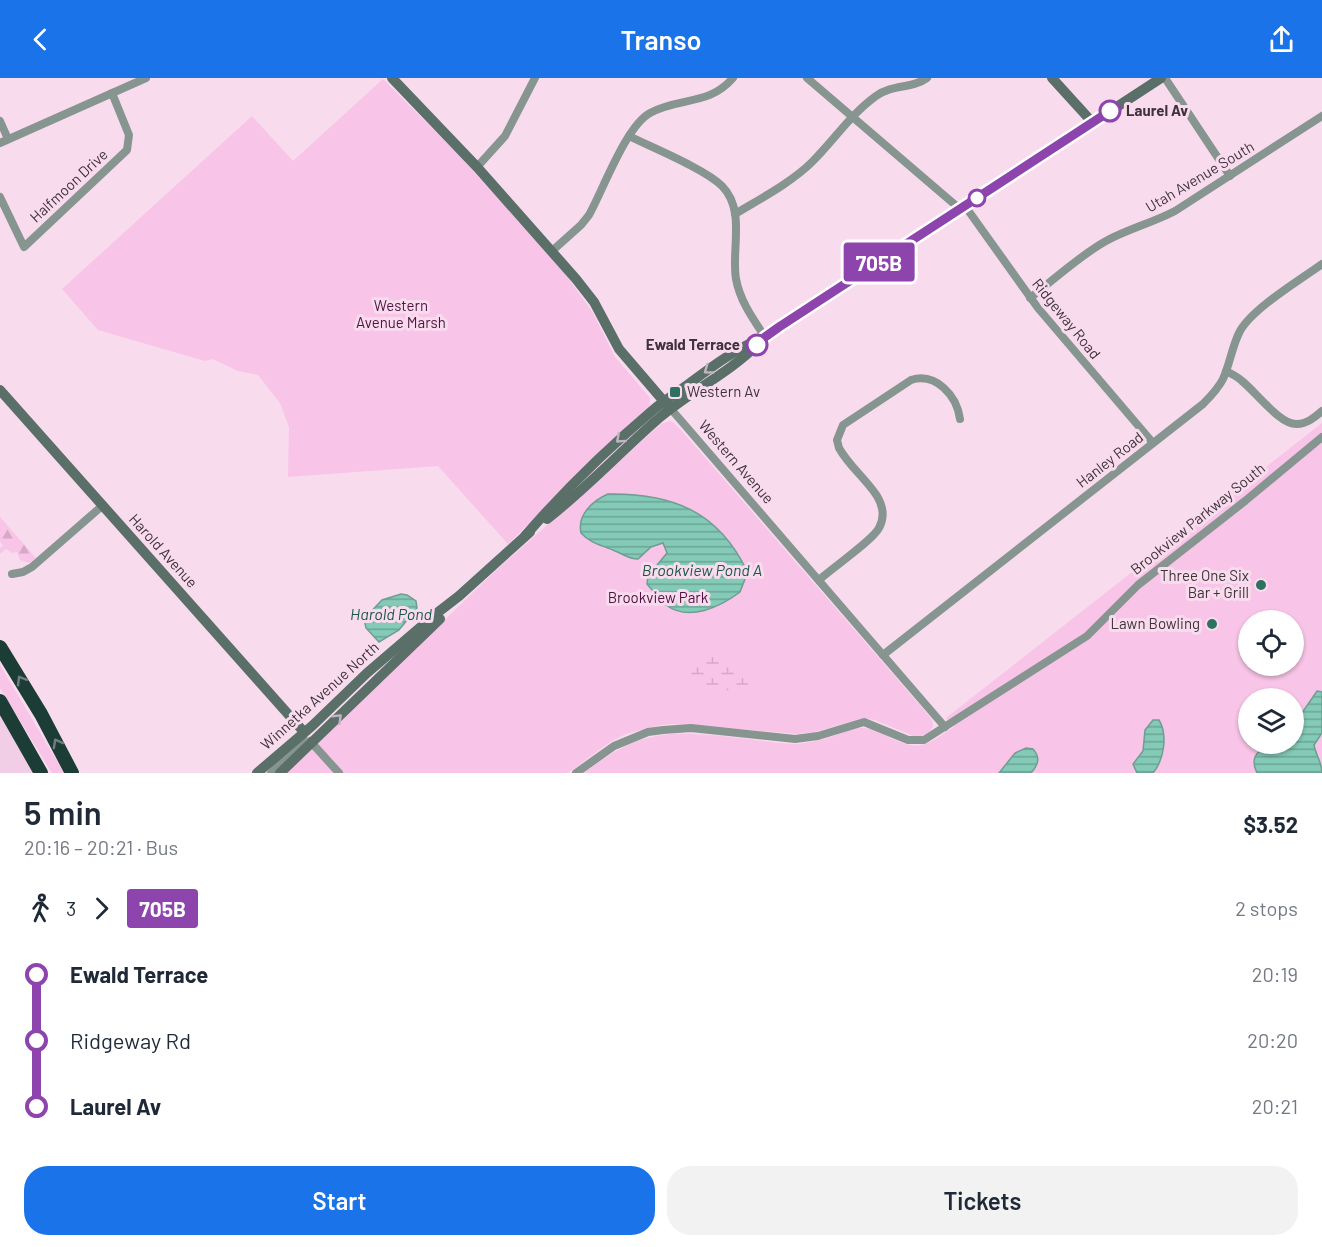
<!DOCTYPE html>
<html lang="en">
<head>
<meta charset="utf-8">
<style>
	:root { --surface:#fff; --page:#f2f2f3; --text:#1f2937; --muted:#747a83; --accent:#1a73e8 }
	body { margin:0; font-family:Barlow,sans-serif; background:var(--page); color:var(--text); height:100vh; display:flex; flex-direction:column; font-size:22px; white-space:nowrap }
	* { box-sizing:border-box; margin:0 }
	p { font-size:20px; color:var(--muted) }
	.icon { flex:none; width:33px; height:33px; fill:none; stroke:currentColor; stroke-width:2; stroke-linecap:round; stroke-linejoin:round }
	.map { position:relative; height:695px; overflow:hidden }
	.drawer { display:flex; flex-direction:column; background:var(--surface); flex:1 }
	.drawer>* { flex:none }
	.badge { padding:0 12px; border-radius:4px; font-size:21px; line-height:39px }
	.fabs { position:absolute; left:1238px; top:532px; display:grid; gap:12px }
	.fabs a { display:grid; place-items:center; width:66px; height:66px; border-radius:50%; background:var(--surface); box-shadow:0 2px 4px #0004; font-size:30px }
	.map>.badge { position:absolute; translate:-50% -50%; box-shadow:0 0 0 3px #fff }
	.legs { display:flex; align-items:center; gap:9px; height:66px; padding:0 24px; font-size:20px }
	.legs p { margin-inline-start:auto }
	.head { display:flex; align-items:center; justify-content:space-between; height:102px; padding:0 24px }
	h1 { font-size:33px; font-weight:600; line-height:45px }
	.button { display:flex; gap:12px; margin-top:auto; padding:12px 24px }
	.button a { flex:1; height:69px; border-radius:24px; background:var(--accent); color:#fff; font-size:24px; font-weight:600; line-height:69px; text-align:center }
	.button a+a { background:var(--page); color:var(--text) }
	ul { padding:0 24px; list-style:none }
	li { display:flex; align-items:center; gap:21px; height:66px; font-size:22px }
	li i { display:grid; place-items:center; width:9px; height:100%; margin:0 8px; background:currentColor }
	li i::after { content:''; width:15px; height:15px; margin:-8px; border:4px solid; border-radius:50%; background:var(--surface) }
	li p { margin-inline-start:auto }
	li:first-child i { background:linear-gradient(#0000 50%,currentColor 0) }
	li:last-child i { background:linear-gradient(currentColor 50%,#0000 0) }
	header { display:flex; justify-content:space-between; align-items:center; height:78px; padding:0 24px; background:var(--accent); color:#fff; font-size:27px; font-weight:600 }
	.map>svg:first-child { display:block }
	.built { fill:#f2cee6 }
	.green { fill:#f8c4e7; fill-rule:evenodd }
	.forest { fill:url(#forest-firs) }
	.wetland { fill:url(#wetland-marsh) }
	.water { fill:url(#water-rules); stroke:#6f9d92; stroke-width:1.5 }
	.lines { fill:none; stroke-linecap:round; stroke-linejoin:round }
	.street { stroke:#869590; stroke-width:8 }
	.secondary { stroke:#596f68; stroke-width:10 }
	.highway { stroke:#1c3d35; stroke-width:14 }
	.oneway { stroke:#c1b5bf }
	.oneway2 { stroke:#747c7f }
	.line-1-casing { stroke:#fff; stroke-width:14 }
	.line-1 { stroke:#8e44ad; stroke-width:9 }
	.stop-1-dot { fill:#fff; stroke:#8e44ad; stroke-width:3 }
	.poi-dot { fill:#2f7161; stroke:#f9dbee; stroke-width:2 }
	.labels { text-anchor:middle; stroke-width:6; stroke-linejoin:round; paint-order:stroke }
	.stop-label { font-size:15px; font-weight:bold; fill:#3f333b; stroke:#f9dbee; text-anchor:start }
	.street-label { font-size:15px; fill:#3f333b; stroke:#f9dbee }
	.park-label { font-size:15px; fill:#501342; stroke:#f9dbee }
	.poi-label { font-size:15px; fill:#3f333b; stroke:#f9dbee; text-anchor:end }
	.water-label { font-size:16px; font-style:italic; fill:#1c5649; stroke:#f9dbee }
</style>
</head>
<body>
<header><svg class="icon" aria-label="back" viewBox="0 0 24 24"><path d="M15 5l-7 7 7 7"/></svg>Transo<svg class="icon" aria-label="share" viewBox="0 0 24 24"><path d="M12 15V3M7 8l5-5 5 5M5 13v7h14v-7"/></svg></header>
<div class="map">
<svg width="1322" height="695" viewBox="0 0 1322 695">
	<defs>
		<pattern id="forest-firs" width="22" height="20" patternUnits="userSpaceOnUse" patternTransform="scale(1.5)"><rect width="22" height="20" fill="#f8c4e7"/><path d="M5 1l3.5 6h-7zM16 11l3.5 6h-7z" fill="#d6a9c7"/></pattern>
		<pattern id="wetland-marsh" width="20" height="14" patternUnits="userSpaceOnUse" patternTransform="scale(1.5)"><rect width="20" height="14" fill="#f8c4e7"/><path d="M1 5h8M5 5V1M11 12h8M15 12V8" fill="none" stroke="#d6a9c7"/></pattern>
		<pattern id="water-rules" width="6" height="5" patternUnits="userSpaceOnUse" patternTransform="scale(1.5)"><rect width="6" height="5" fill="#83cab7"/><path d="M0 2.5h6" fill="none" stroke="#6da596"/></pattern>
	</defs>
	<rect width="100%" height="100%" fill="#f9dbee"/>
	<!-- built -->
	<path class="built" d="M0,635L34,695H0Z"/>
	<!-- green -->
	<g class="green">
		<path d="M383,1L457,75L560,189L593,235L615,279L650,320L649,330L593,382L508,466L438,388L288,399L289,349L280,325L258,297L238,293L213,281L205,283L98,252L62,211L252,38L293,83Z"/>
		<path d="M670,343L674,345L682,353L931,640C938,652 925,658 916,659L875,642L863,640L815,654L798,656L674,646L660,647L626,656L610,664L568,695H287L492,496L661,346Z"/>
		<path d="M1322,345V695H584C644,648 675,653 747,661C763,663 780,666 797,666C807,665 818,663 828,660C839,657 851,649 863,650C872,650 881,655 888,659C921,675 926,667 954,649L946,640ZM1248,543H1293V588H1248ZM1248,621H1293V666H1248Z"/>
		<path d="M0,587L64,695H52L0,610Z"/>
	</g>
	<!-- forest -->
	<path class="forest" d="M0,439L36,480L30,485L20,482L17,474L12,475L6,471L0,476V470L3,468L0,463Z"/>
	<!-- wetland -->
	<path class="wetland" d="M705,576C721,575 738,585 749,596L750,603L746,609C730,613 708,616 693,607L690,597L698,582Z"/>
	<!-- water -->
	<g class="water">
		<path d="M608,416C672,415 718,433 747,493C747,498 742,508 740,514C720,529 689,544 666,527C659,521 653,513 647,506L648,498L667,475L663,465L651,469L638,481C629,481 623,476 615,473C602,467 591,466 581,455C577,437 592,423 608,416Z"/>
		<path d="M401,516L407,517L416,523L417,530L399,552L379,564L366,550L364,541L382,522Z"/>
		<path d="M1317,613L1322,614V655L1314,667C1316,678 1322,684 1322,695H1257C1250,681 1256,675 1267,666H1293V643L1302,635Z"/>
		<path d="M1153,642H1159C1168,657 1164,682 1153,695H1137L1133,686L1143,673L1145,652Z"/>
		<path d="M1026,670L1033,671C1041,680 1038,687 1031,695H999L1015,675Z"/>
	</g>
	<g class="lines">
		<!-- street -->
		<g class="street">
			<path d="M807,0L960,131"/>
			<path d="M1165,0L1230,98"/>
			<path d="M0,43L8,61"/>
			<path d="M629,58C653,70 705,91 722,108C746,132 731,172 736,201C740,223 753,241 765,259"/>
			<path d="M0,65L146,0"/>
			<path d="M477,89L505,58L535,0"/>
			<path d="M0,119L24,169L127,72L129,57L112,15"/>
			<path d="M965,128L1038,230L1153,365"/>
			<path d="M735,136C760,121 792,104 812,84C834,62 851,36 876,18C892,6 912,11 927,0"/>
			<path d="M552,173L581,147L589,137C603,112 626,48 650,35C679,19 709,28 733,0"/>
			<path d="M1030,220C1055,201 1079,178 1106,163C1128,151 1152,145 1175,133L1322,38"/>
			<path d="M1226,293C1232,296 1238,299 1242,303C1256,314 1280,347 1297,346C1307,346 1315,339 1322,333"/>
			<path d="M671,331L945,649"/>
			<path d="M12,496L23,494L32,489L102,428"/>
			<path d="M819,502C832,490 873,462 879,450C885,439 883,428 877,418C866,401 849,388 839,370L837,362L843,347L911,302C936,294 957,318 960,341"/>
			<path d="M883,577L1203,326C1211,318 1218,311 1223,301C1230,286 1232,268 1240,253C1253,230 1300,202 1322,186"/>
			<path d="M310,663L339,695"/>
			<path d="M271,695L302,663L304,656"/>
			<path d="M576,695L614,668L648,654L663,652L691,650L795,661L818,658L864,644L908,662H924L1087,558L1138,507L1245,423L1322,359"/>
		</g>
		<!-- secondary -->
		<g class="secondary">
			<path d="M392,0L477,89L576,201L594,224L619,271L667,327"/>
			<path d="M1052,0L1093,45"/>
			<path d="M0,312L304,654"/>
			<path d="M547,441C587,410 621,373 659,340C691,313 729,295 758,266"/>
			<path d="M525,458C564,413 607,371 653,332C665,322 678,314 690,305C714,287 737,270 765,259L1161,0"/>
			<path d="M257,695L312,648L367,595L437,535L459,518L530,454"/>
			<path d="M280,695L440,541"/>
		</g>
		<!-- highway -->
		<g class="highway">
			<path d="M0,569L41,636L72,695"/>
			<path d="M0,623L41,695"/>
		</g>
	</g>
	<!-- one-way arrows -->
	<defs><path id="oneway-chevron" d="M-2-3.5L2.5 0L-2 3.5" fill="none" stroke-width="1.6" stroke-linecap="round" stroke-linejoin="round" transform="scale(1.5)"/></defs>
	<g class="oneway">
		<use href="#oneway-chevron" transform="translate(708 292) rotate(144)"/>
		<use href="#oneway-chevron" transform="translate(620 361) rotate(138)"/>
		<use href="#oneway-chevron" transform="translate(338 640) rotate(-44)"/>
	</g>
	<g class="oneway2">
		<use href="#oneway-chevron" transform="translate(21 602) rotate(-121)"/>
		<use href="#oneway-chevron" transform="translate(57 665) rotate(-119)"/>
	</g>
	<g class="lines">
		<!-- line-1 casing -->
		<g class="line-1-casing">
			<path id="line-1" d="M757,267L765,259L779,249L1110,33"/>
		</g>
		<!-- line-1 -->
		<use href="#line-1" class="line-1"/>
	</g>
	<!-- markers -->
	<g class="stop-1-dot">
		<circle cx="1110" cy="33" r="10"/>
		<circle cx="977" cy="120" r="8"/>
		<circle cx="757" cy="267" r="10"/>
	</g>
	<g class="poi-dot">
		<rect x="669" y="308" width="12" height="12" rx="3"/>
		<circle cx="1261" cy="507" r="6"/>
		<circle cx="1212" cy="546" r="6"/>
	</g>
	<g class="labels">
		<!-- stop labels -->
		<g class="stop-label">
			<text x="1126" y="38">Laurel Av</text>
			<text x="740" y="272" text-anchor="end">Ewald Terrace</text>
		</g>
		<!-- street labels -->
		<g class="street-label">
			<text transform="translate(1200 99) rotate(-31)" y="5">Utah Avenue South</text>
			<text transform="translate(69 108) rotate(-43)" y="5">Halfmoon Drive</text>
			<text transform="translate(1066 241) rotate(51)" y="5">Ridgeway Road</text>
			<text transform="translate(1110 382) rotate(-38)" y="5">Hanley Road</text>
			<text transform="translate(736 384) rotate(49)" y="5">Western Avenue</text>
			<text transform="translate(1198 441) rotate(-39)" y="5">Brookview Parkway South</text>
			<text transform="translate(163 473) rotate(48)" y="5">Harold Avenue</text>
			<text transform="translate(320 618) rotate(-42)" y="5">Winnetka Avenue North</text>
		</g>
		<!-- park labels -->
		<g class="park-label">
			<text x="401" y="233">Western<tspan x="401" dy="17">Avenue Marsh</tspan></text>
			<text x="658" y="525">Brookview Park</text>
		</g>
		<!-- poi labels -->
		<g class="poi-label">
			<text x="687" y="319" text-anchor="start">Western Av</text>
			<text x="1249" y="503">Three One Six<tspan x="1249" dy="17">Bar + Grill</tspan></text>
			<text x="1200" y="551">Lawn Bowling</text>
		</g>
		<!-- water labels -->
		<g class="water-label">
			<text x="702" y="498">Brookview Pond A</text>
			<text x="391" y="542">Harold Pond</text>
		</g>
	</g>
</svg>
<div class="fabs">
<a><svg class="icon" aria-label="locate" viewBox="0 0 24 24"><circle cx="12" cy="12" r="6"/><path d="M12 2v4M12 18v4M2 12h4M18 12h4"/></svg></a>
<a><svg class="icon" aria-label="layers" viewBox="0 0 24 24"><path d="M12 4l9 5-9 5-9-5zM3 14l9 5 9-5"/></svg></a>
</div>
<b class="badge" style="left:879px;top:184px;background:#8e44ad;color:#fff">705B</b>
</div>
<section class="drawer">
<div class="head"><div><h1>5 min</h1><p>20:16 – 20:21 · Bus</p></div><b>$3.52</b></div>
<div class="legs"><svg class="icon" aria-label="walk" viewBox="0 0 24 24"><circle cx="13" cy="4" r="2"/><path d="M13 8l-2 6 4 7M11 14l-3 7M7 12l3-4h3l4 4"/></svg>3<svg class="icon" aria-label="forward" viewBox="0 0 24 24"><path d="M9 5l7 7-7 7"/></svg><b class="badge" style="background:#8e44ad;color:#fff">705B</b><p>2 stops</p></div>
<ul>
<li><i style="color:#8e44ad"></i><b>Ewald Terrace</b><p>20:19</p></li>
<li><i style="color:#8e44ad"></i><span>Ridgeway Rd</span><p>20:20</p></li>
<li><i style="color:#8e44ad"></i><b>Laurel Av</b><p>20:21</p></li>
</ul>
<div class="button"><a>Start</a><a>Tickets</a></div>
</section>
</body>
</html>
